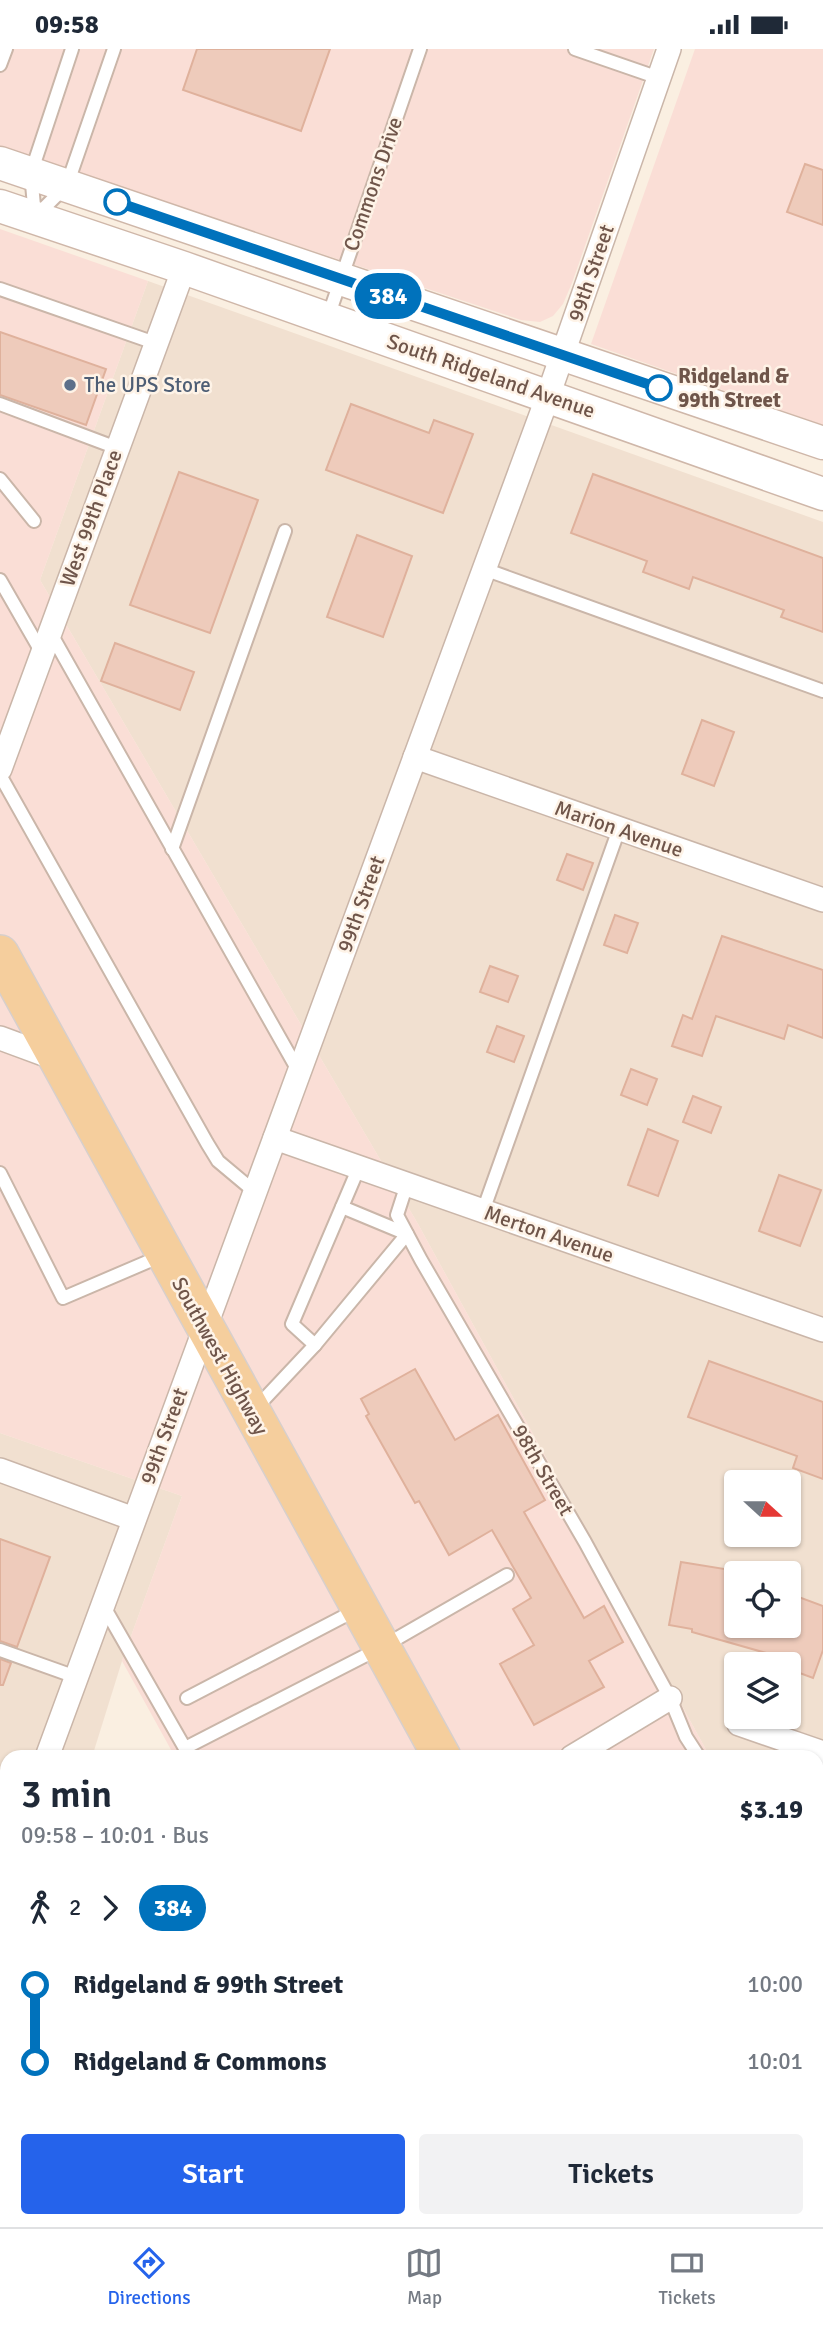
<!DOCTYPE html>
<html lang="en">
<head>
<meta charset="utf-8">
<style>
	:root { --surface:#fff; --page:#f2f2f3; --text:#1f2937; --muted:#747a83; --line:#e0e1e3; --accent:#2563eb }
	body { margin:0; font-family:Signika,sans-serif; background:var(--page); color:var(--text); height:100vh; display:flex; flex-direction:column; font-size:26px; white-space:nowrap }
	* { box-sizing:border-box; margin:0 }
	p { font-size:23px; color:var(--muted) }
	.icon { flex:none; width:38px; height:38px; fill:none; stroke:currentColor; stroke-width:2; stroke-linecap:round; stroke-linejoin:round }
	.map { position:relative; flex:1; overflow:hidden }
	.side { position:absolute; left:0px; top:1701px; width:824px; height:478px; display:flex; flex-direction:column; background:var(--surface); border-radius:21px 21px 0 0; box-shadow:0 2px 5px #0004 }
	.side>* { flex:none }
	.badge { padding:0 14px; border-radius:23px; font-size:24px; line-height:46px }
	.needle { width:46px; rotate:111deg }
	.tools { position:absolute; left:724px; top:1421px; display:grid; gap:14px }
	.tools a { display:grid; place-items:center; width:77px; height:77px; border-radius:7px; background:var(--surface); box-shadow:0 2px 5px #0004; font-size:35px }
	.map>.badge { position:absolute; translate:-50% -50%; box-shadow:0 0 0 4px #fff }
	.legs { display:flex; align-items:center; gap:10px; height:77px; padding:0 21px; font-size:23px }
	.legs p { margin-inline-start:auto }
	.head { display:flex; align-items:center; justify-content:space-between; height:119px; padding:0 21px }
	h1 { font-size:38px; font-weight:600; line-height:52px }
	.button { display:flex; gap:14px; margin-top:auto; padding:14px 21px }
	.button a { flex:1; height:80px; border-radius:7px; background:var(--accent); color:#fff; font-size:28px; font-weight:600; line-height:80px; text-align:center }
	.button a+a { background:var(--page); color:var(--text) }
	ul { padding:0 21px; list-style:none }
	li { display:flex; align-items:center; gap:24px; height:77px; font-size:26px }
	li i { display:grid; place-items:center; width:10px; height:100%; margin:0 9px; background:currentColor }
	li i::after { content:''; width:18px; height:18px; margin:-9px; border:5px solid; border-radius:50%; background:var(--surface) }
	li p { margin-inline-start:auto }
	li:first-child i { background:linear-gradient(#0000 50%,currentColor 0) }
	li:last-child i { background:linear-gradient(currentColor 50%,#0000 0) }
	.status { display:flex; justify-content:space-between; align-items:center; height:49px; padding:0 35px; background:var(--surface); direction:ltr }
	.status svg { height:19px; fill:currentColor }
	.dock { display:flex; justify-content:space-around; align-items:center; height:98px; border-top:2px solid var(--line); background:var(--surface); font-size:19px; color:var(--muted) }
	.dock a { display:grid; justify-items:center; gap:4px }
	.dock .on { color:var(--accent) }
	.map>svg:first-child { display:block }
	.residential { fill:#f1e0d0; fill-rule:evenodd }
	.commercial { fill:#faded6 }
	.building { fill:#eecbbb; stroke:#dfb19c; stroke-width:2 }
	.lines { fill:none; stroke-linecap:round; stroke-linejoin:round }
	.lane-casing { stroke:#cab6a9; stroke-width:16 }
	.street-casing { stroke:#cab6a9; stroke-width:26 }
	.secondary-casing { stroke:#cfb7a9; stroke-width:35 }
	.primary-casing { stroke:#d7cfcc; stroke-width:40 }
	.lane { stroke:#fff; stroke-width:12 }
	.street { stroke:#fff; stroke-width:23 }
	.secondary { stroke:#fff; stroke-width:32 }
	.primary { stroke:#f5ce9d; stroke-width:37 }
	.line-1-casing { stroke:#fff; stroke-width:16 }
	.line-1 { stroke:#0072bc; stroke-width:10 }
	.stop-1-dot { fill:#fff; stroke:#0072bc; stroke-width:3.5 }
	.service-dot { fill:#5c6f8a; stroke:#fef3e7; stroke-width:2.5 }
	.labels { text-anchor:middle; stroke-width:5; stroke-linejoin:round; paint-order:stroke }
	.street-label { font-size:21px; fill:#6f554a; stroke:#fef3e7 }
	.stop-label { font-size:21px; font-weight:bold; fill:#6f554a; stroke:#fef3e7; text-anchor:start }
	.service-label { font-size:21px; fill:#4e5e75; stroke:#fef3e7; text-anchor:start }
</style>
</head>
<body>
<div class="status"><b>09:58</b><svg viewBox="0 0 49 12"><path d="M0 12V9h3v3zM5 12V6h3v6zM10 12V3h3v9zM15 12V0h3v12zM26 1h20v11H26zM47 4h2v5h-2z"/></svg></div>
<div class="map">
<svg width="823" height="2178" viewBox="0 0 823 2178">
	<rect width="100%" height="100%" fill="#faefe1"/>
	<!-- residential -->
	<g class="residential">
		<path d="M148,232L823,473V1914L817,1904V1708H710L418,1175L40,531ZM737,1433H789V1486H737ZM737,1524H789V1577H737ZM737,1615H789V1668H737Z"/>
		<path d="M0,1384L182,1447L122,1612L92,1708H7V2172H612L601,2178H0Z"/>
		<path d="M823,2017V2166L817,2152V2034Z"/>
	</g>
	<!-- commercial -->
	<g class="commercial">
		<path d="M0,0H654L572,234L563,255L553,267L540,273L521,271L0,98Z"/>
		<path d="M695,0H823V376L591,295Z"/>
		<path d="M0,180L148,232L40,531L418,1175L710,1708H175L122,1612L182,1447L0,1384Z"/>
		<path d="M817,1904L823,1914V2017L817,2034Z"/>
		<path d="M817,2152L823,2166V2178H601L612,2172H817Z"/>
	</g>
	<!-- building -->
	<g class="building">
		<path d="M197,0H330L301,82L183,41Z"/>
		<path d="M805,115L823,121V176L787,163Z"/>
		<path d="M0,283L106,320L86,376L0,346Z"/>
		<path d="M351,355L429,384L434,371L473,385L443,464L326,421Z"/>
		<path d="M179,423L258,451L210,584L130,556Z"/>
		<path d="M593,425L823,509V583L781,568L784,561L693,528L689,540L643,523L647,512L571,484Z"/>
		<path d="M357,486L412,507L383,588L327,568Z"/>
		<path d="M115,594L194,623L180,661L101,632Z"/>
		<path d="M702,671L734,683L714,737L682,725Z"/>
		<path d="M567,805L593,814L583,841L557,831Z"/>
		<path d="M615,866L638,874L627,904L604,896Z"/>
		<path d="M722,887L823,921V989L788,976L784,990L716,967L702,1007L672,997L683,966L692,970Z"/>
		<path d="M490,917L518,927L508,953L480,943Z"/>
		<path d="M497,977L524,987L514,1013L487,1003Z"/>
		<path d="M631,1020L657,1030L647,1056L621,1046Z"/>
		<path d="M693,1047L721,1058L711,1084L683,1073Z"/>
		<path d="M648,1080L678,1092L658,1147L628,1136Z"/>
		<path d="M779,1126L821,1141L800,1197L759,1182Z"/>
		<path d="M709,1312L823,1353V1430L793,1419L797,1407L688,1368Z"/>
		<path d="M415,1320L455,1391L498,1366L545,1451L524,1463L584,1569L604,1557L623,1593L589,1612L604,1638L534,1676L500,1615L534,1596L513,1560L531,1549L492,1481L449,1506L419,1452L415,1454L366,1367L369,1365L361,1350Z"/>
		<path d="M0,1490L50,1508L17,1598L0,1592Z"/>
		<path d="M681,1513L737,1522V1577H789V1565L796,1547L823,1557V1601L813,1629L789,1620V1615H782L784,1609L692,1583V1580L669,1576Z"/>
		<path d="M0,1610L11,1614L3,1636H0Z"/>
	</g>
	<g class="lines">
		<!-- lane casing -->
		<g class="lane-casing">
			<g id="lane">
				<path d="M575,0L659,29"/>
				<path d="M0,16L6,0"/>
				<path d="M35,168L67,136L114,0"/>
				<path d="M35,168L31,124L72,0"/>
				<path d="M0,240L155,294"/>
				<path d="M328,268L420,0"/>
				<path d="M0,355L117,399"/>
				<path d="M0,430L34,472"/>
				<path d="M484,520L823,642"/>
				<path d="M0,531L42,604"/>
				<path d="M50,583L299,1023"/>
				<path d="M0,726L207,1094L218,1112L255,1143"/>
				<path d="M172,800L285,482"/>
				<path d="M0,1124L63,1249L161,1207"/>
				<path d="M407,1135L397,1166L421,1211L585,1493L670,1649L686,1688L699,1708"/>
				<path d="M483,1162L619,780"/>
				<path d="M315,1296L292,1275L359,1118"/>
				<path d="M254,1361L315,1296L407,1185L342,1158"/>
				<path d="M103,1556L190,1708"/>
				<path d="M0,1601L76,1628"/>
				<path d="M187,1649L356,1561"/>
				<path d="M185,1699L382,1598L507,1526"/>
				<path d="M817,1891L823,1887"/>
				<path d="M817,1931L820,1942L817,1951"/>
				<path d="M317,2172L335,2178"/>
				<path d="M465,2178L467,2172"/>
				<path d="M622,2178L635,2172"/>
			</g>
		</g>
		<!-- street casing -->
		<g class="street-casing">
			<g id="street">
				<path d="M415,708L823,851"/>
				<path d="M0,720L184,219"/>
				<path d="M0,989L57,1010"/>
				<path d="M275,1089L823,1281"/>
				<path d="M0,1421L134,1470"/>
				<path d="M739,1675L823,1704"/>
				<path d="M47,1708L548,347L669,0"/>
				<path d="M572,1708L670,1649"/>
				<path d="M0,1836L7,1817"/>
				<path d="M817,2133L823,2135"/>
			</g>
		</g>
		<!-- secondary casing -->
		<g class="secondary-casing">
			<g id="secondary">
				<path d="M0,114L823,394"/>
				<path d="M0,157L184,219L823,445"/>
			</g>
		</g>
		<!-- primary casing -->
		<g class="primary-casing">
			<g id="primary">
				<path d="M0,905L442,1708"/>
				<path d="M700,2172L704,2178"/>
			</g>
		</g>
		<!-- lane -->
		<use href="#lane" class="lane"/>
		<!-- street -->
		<use href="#street" class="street"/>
		<!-- secondary -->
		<use href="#secondary" class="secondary"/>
		<!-- primary -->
		<use href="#primary" class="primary"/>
	</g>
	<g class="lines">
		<!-- line-1 casing -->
		<g class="line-1-casing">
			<path id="line-1" d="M117,153L659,339"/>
		</g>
		<!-- line-1 -->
		<use href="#line-1" class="line-1"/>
	</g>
	<!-- markers -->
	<g class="stop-1-dot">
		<circle cx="117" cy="153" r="12"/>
		<circle cx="659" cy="339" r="12"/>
	</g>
	<circle class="service-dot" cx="70" cy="336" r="7"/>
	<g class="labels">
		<!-- street labels -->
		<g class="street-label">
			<text transform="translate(373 135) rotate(-71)" y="7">Commons Drive</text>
			<text transform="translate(591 224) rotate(-71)" y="7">99th Street</text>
			<text transform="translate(491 327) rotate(19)" y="7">South Ridgeland Avenue</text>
			<text transform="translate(91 469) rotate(-70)" y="7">West 99th Place</text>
			<text transform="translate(619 780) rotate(19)" y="7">Marion Avenue</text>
			<text transform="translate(361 855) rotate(-70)" y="7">99th Street</text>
			<text transform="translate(549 1185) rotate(19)" y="7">Merton Avenue</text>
			<text transform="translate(220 1307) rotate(61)" y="7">Southwest Highway</text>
			<text transform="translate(164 1387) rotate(-70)" y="7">99th Street</text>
			<text transform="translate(543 1421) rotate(60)" y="7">98th Street</text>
		</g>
		<!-- stop labels -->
		<g class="stop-label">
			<text x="678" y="334">Ridgeland &amp;<tspan x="678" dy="24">99th Street</tspan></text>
		</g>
		<!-- service labels -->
		<g class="service-label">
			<text x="84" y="343">The UPS Store</text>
		</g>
	</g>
</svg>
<div class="tools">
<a><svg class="needle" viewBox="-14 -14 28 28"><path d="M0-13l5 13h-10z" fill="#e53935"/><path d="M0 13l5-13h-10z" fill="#747a83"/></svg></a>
<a><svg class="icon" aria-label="locate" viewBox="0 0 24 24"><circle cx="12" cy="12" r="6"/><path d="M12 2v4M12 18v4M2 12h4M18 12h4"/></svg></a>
<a><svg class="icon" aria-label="layers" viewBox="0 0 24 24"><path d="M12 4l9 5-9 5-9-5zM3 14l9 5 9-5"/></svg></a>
</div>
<b class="badge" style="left:388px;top:247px;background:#0072bc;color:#fff">384</b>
<section class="side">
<div class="head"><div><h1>3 min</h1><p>09:58 – 10:01 · Bus</p></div><b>$3.19</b></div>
<div class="legs"><svg class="icon" aria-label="walk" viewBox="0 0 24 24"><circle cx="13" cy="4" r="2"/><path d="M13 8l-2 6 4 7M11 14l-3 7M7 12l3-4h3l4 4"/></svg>2<svg class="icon" aria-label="forward" viewBox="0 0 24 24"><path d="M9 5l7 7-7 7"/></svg><b class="badge" style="background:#0072bc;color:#fff">384</b></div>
<ul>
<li><i style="color:#0072bc"></i><b>Ridgeland &amp; 99th Street</b><p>10:00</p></li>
<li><i style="color:#0072bc"></i><b>Ridgeland &amp; Commons</b><p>10:01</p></li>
</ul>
<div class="button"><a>Start</a><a>Tickets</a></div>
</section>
</div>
<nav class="dock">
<a class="on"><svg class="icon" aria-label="directions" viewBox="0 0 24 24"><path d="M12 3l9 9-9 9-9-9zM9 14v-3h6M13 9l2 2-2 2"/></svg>Directions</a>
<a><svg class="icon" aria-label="map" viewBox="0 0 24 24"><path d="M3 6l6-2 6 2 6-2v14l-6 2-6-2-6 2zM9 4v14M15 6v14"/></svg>Map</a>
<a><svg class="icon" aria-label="tickets" viewBox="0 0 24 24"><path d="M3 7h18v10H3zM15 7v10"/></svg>Tickets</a>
</nav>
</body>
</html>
